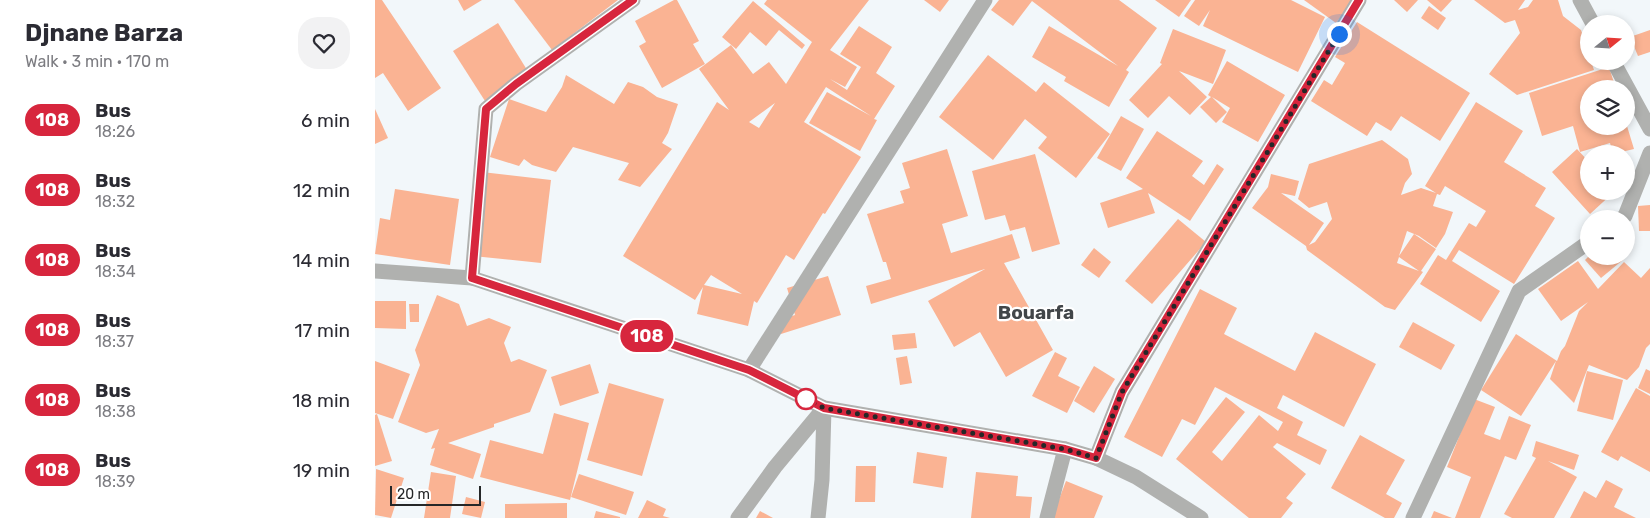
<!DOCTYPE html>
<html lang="en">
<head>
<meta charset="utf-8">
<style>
	:root { --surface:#fff; --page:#f2f2f3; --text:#2b2b33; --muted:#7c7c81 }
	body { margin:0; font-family:Rubik,sans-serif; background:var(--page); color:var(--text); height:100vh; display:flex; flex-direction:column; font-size:19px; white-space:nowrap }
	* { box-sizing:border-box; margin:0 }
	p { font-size:16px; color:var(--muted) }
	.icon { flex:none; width:28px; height:28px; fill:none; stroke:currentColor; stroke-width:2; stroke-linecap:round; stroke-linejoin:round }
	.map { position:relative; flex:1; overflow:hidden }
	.drawer { display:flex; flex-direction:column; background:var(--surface); width:375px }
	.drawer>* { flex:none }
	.badge { padding:0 10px; border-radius:16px; font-size:18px; line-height:32px }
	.needle { width:32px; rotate:72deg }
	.buttons { position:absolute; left:1205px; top:15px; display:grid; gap:10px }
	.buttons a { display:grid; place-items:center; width:55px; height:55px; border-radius:50%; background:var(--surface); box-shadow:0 2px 8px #0003; font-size:25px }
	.scale { position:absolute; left:15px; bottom:12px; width:91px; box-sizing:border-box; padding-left:5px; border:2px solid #252728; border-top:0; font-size:14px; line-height:18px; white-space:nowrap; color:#252728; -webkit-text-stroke:4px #fff; paint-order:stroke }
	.you { position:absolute; width:25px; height:25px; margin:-12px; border:4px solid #fff; border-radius:50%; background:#1a73e8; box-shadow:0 0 0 8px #1a73e833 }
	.map>.badge { position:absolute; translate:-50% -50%; box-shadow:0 0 0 2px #fff }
	.round { display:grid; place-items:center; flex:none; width:52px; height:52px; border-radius:20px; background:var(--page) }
	.summary { display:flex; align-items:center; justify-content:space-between; height:85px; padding:0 25px }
	h1 { font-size:24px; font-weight:700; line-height:38px }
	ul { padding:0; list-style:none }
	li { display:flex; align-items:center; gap:15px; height:70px; padding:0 25px }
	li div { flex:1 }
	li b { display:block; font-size:19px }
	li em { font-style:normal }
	li .badge { min-width:55px; font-weight:700; text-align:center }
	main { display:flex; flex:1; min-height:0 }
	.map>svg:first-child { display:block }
	.building { fill:#fab393; fill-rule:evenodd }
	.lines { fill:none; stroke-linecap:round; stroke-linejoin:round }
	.minor { stroke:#b0b1af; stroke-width:15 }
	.line-casing { stroke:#fff; stroke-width:11 }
	.line { stroke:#d7263d; stroke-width:8 }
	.walk { stroke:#252728; stroke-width:5; stroke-dasharray:0 9 }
	.stop-dot { fill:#fff; stroke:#d7263d; stroke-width:2.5 }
	.labels { text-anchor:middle; stroke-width:4.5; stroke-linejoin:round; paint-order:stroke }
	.district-label { font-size:19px; font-weight:bold; fill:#424649; stroke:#fff }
</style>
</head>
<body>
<main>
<section class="drawer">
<div class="summary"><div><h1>Djnane Barza</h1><p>Walk · 3 min · 170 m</p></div><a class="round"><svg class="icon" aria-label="heart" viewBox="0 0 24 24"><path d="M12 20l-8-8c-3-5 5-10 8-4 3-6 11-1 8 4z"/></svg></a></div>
<ul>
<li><span class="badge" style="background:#d7263d;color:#fff">108</span><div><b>Bus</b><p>18:26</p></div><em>6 min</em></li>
<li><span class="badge" style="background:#d7263d;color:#fff">108</span><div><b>Bus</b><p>18:32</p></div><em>12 min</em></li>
<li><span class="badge" style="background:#d7263d;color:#fff">108</span><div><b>Bus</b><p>18:34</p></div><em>14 min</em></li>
<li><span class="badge" style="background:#d7263d;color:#fff">108</span><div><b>Bus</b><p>18:37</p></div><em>17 min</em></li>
<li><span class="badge" style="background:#d7263d;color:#fff">108</span><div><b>Bus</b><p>18:38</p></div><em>18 min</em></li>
<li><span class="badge" style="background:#d7263d;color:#fff">108</span><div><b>Bus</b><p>18:39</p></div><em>19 min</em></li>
</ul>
</section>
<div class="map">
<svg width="1275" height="518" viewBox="0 0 1275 518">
	<rect width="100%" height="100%" fill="#f2f7fa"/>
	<!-- building -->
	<g class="building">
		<path d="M0,0H7L66,88L33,111L8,73L0,78Z"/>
		<path d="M83,0H107L89,11Z"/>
		<path d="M139,0H243L177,50Z"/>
		<path d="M299,0H302L324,41L318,44L330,64L287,88L264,46L271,42L260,21Z"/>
		<path d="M392,0H494L455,50L482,67L470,87L455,79L472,90L486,67L465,54L484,26L517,47L501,73L520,86L499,119L502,120L485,151L434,123L452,92L496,116L451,87L429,122L486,157L450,214L448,213L419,260L411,255L382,303L379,301L373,326L322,314L328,287L320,300L248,256L342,102L354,110L324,69L356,45L378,74L394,62L411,84L437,42L389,4ZM400,103L384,128L374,122ZM336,275L367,294L329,285Z"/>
		<path d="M549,0H574L565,12Z"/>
		<path d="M624,0H744L782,28L751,70L754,72L734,107L689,81L691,77L657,57L674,26L743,66L657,1L638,26L616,10Z"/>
		<path d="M780,0H816L804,17Z"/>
		<path d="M820,0H916L950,17L923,72L828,26L835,10L824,26L809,16Z"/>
		<path d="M929,0H978L961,23Z"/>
		<path d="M1019,0H1043L1032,12Z"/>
		<path d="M1052,0H1077L1066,12Z"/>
		<path d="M1099,0H1150L1143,10L1153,7L1158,0H1183L1188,16L1206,30L1214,54V61H1216L1219,70L1142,95L1114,74L1145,33L1140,20L1130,23Z"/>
		<path d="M378,1L430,45L427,49L404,30L391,46L375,32L361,49L347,37Z"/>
		<path d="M1054,6L1071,18L1063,30L1046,18Z"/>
		<path d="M982,22L1095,93L1065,141L1026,116L1016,131L1001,122L992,136L936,101L949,80L957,85L970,63L960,57Z"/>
		<path d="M123,23L154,73L110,101L78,51Z"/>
		<path d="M798,29L851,50L838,84L804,71L832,97L815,115L794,96L773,118L754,100L787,64L785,63Z"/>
		<path d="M1275,30V52L1263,56L1255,37Z"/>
		<path d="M613,55L661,92L669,82L735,134L701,178L663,148L672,137L650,119L618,160L564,117Z"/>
		<path d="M852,61L910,95L883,142L847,122L855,108L837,97L852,112L841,123L825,107L836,97L833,95Z"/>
		<path d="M1234,67L1241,89H1214V126H1252L1259,149L1238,154L1235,143L1205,152L1198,126L1167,136L1154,93Z"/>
		<path d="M191,75L239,104L253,82L268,87L282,97L303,104L293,133L287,143L297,149L265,187L243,180L254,163L198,147L181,172L157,165L149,159L144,166L115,157L134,99L171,112L187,87Z"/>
		<path d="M1101,102L1148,131L1129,162L1171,188L1160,206L1180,218L1139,284L1084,250L1077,261L1125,291L1106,322L1045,284L1063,255L1071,260L1094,223L1101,227L1111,211L1070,186L1065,195L1062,194L1058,206L1078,212L1070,234L1061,248L1044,236L1032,231L1024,256L1039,234L1061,249L1046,271L1048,272L1020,310L1010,307L932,250L931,246L877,208L893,187L896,174L924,181L920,196L906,193L949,223L934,245L940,242L957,219L952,202L934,208L923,199L934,164L1007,140L1033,159L1037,174L1030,183L1026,195L1046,188L1061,193L1050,186ZM1024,257L1044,271L1022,263Z"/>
		<path d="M0,109L13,138L0,144Z"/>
		<path d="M746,116L769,129L746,171L722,158Z"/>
		<path d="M782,131L828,161L817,176L829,185L842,164L849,169L815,221L773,193L780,213L733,228L725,203L768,189L751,178Z"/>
		<path d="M572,149L593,216L567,224L576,253L637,234L645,258L629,263L678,350L631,377L605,332L579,347L553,301L610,269L496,304L491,286L516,279L511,262H508L492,214L529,203L525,191L535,188L527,163Z"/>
		<path d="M1202,149L1214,162V191H1240L1215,214L1177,172Z"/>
		<path d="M660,154L685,244L657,252L650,227L635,231L630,215L610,220L597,171Z"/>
		<path d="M107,172L176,180L166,263L98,256Z"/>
		<path d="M20,189L84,199L75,265L0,254L5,218L15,220Z"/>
		<path d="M1275,205V231H1264L1263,206Z"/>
		<path d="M803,219L831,242L777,304L750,281Z"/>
		<path d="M719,248L736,262L724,278L706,265Z"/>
		<path d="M1214,256H1246L1249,259L1226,278L1210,260Z"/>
		<path d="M1203,261L1223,289L1249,262L1266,278L1275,268V344L1271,348L1264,367L1252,380L1214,365L1199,403L1175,379L1181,361L1146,416L1106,390L1141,334L1182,361L1186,351L1190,346L1204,311L1213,302L1186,321L1163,289Z"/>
		<path d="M453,276L466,315L406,334L401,321L420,315L412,288Z"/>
		<path d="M825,289L862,308L849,334L920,371L940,332L1001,364L969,427L908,395L902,408L928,422L922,435L952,450L945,465L902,443L898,447L931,474L911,498L918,503L906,518H874L801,459L851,397L870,412L837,452L847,461L884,415L903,431L908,422L840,387L820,425L807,419L787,457L749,437Z"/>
		<path d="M62,295L84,304L92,326L114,318L136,327L129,343L136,362L144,359L172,370L155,412L119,424V427L73,443L106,454L98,479L55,465L60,448L56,449L64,429L51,433L23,422L45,365L40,350Z"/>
		<path d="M0,301H31V329L0,328Z"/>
		<path d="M34,304H44V322H35Z"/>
		<path d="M1038,322L1080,345L1066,370L1024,347Z"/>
		<path d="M540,333L542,348L519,350L517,335Z"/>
		<path d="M680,352L692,358L683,376L705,387L692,413L657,396Z"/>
		<path d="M532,356L537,383L525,385L521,358Z"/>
		<path d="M0,361L35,374L18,419L0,413Z"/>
		<path d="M215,364L224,393L185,406L176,377Z"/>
		<path d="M719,366L740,379L719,413L699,401Z"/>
		<path d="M1271,369L1275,371V394L1263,388Z"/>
		<path d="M1212,371L1248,380L1238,420L1202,411Z"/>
		<path d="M234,383L289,399L267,476L212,460Z"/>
		<path d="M1261,388L1275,396V472L1246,456L1243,461L1226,452Z"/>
		<path d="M1099,399L1120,407L1109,434L1125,440L1134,416L1156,425L1141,460L1130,456L1105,518H1080L1096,477L1072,467Z"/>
		<path d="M179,413L214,423L195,500L105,477L115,440L168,454Z"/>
		<path d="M2,414L17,461L0,466V415Z"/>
		<path d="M985,435L1030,460L1011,494L1027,503L1019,518H1010L956,488Z"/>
		<path d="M1161,441L1204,455L1199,470L1173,461L1202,477L1179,518H1137L1129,514L1161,458L1157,456Z"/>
		<path d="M542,452L572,457L568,488L538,483Z"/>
		<path d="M481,466H501L500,502H480Z"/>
		<path d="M1,469L29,478L16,518L0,515Z"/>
		<path d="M56,472L81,476L75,518H49Z"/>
		<path d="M601,472L643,476L641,496L657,497L655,518H596Z"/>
		<path d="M204,474L259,492L251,515L196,497Z"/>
		<path d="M1231,480L1248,489L1239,507L1261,518H1195L1209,491L1221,498Z"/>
		<path d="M691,481L728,496L719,518H677Z"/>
		<path d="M91,497L110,502L106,518L87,514Z"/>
		<path d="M272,500L291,509L288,516L295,518H263Z"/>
		<path d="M192,503V518H130V504Z"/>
		<path d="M221,511L245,517V518H219Z"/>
		<path d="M385,511L398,518H381Z"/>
		<path d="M1059,511L1077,518H1056Z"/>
	</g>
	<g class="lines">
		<!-- minor -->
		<g class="minor">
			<path d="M1205,0L1218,24"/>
			<path d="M1238,61L1275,129"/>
			<path d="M1246,219L1250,216L1275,153"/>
			<path d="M0,271L97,278L374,370L449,408L690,449L721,458L761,477L826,518"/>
			<path d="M97,278L111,109L141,84L258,0"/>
			<path d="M374,370L610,0"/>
			<path d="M721,458L747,392L984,0"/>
			<path d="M363,518L400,467L449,408"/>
			<path d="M443,518L447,480L449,408"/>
			<path d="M672,518L690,449"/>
			<path d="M1038,518L1144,291L1214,242"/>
		</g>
	</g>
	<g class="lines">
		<!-- line casing -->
		<g class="line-casing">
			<path id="line" d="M258,0L141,84L111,109L97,278L374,370L449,408L690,449L721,458L747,392L984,0"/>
		</g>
		<!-- line -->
		<use href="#line" class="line"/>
		<!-- walk -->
		<path class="walk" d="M431,399L449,408L690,449L721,458L747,392L964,34"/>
	</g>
	<!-- markers -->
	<circle class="stop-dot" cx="431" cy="399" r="10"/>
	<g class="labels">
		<!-- district labels -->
		<g class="district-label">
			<text x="661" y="319">Bouarfa</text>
		</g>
	</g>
</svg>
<div class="buttons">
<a><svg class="needle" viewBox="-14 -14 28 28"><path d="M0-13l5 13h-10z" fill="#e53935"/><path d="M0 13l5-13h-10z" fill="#7c7c81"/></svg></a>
<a><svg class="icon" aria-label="layers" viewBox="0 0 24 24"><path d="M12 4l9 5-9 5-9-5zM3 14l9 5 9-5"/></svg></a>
<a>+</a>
<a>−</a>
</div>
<div class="scale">20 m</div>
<div class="you" style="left:964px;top:34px"></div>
<b class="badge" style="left:272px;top:336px;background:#d7263d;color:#fff">108</b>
</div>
</main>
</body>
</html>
